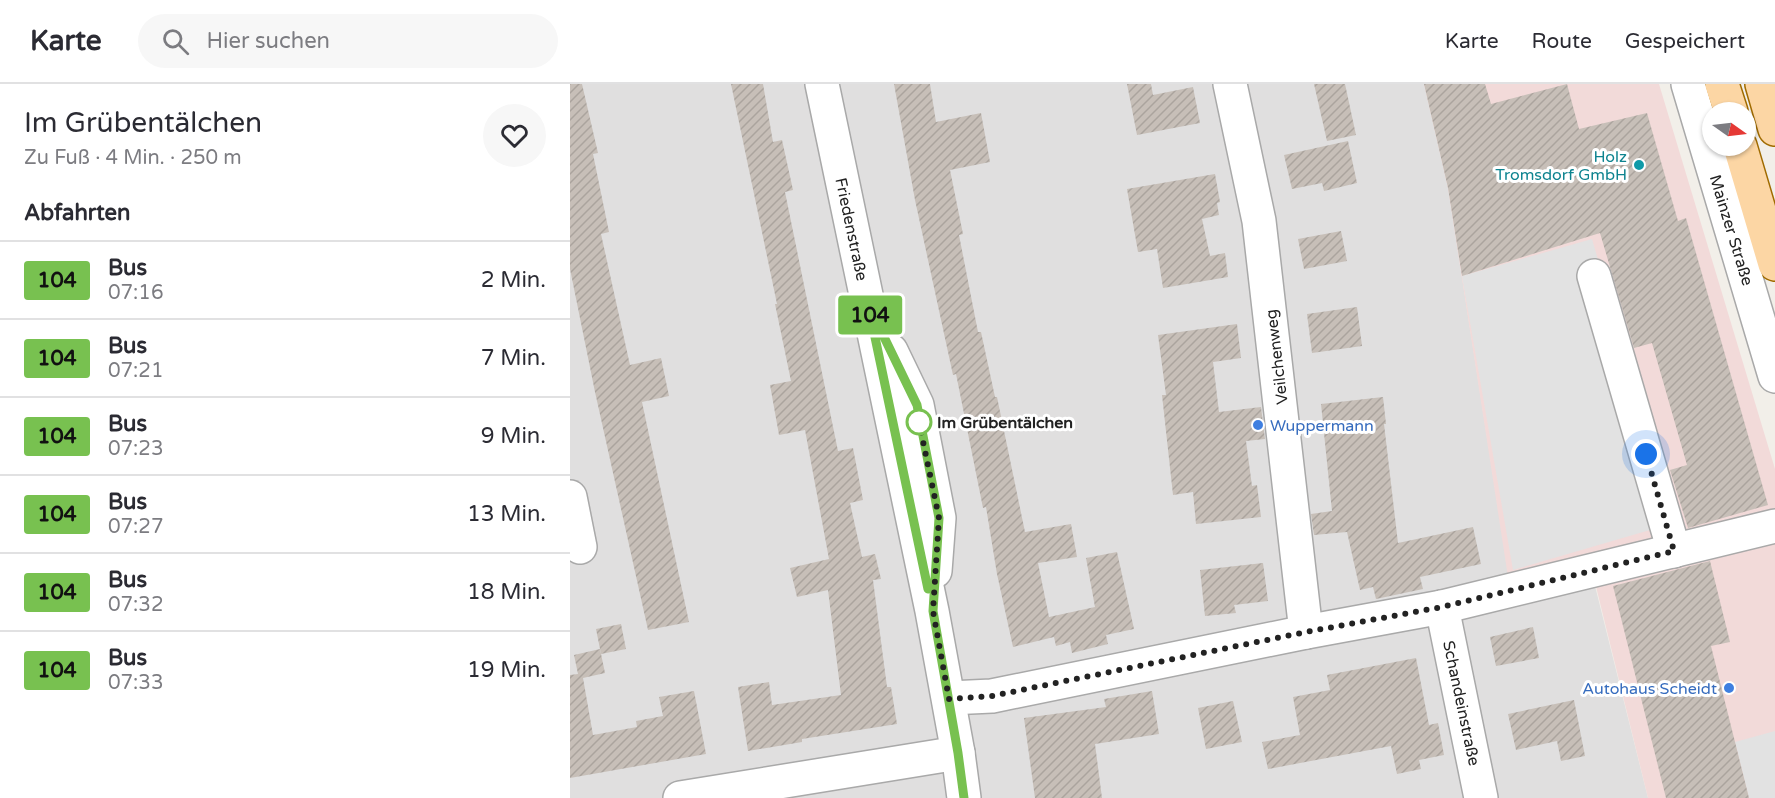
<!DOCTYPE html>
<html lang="de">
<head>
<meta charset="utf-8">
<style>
	:root { --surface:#fff; --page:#f7f7f7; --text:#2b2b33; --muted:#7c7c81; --line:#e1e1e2 }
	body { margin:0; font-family:"Varela Round",sans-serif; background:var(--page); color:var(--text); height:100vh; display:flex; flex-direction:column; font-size:22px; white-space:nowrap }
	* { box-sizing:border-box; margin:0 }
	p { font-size:20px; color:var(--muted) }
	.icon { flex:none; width:33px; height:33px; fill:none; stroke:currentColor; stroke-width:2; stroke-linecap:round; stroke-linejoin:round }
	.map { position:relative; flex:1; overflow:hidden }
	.sheet { display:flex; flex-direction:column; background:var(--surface); width:570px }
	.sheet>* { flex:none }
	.badge { padding:0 12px; border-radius:4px; font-size:21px; line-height:39px }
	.needle { width:39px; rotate:104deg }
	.fabs { position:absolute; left:1132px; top:18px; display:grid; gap:12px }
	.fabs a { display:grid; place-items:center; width:54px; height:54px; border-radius:50%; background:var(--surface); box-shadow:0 2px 4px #0004; font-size:30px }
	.you { position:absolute; width:30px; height:30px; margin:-15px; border:4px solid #fff; border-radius:50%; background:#1a73e8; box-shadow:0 0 0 9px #1a73e833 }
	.map>.badge { position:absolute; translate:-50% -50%; box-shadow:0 0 0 3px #fff }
	h2 { padding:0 24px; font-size:22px; line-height:54px }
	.round { display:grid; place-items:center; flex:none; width:63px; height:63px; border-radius:32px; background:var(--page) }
	.head { display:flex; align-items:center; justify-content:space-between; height:102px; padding:0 24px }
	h1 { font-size:28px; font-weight:600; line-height:45px }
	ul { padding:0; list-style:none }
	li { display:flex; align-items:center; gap:18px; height:78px; padding:0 24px; border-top:2px solid var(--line) }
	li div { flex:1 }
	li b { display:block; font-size:22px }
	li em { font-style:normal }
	li .badge { min-width:66px; font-weight:700; text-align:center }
	header { display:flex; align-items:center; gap:36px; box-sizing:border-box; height:84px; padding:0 30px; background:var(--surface); border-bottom:2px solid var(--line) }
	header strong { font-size:28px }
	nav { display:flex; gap:33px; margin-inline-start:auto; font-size:21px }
	.search { width:420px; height:54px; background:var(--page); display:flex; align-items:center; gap:15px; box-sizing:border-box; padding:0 21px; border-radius:33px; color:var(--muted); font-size:22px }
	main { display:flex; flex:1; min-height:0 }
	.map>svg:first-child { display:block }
	.residential { fill:#e0dfdf }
	.commercial { fill:#f2dad9 }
	.parking { fill:#e2e2e2 }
	.building { fill:url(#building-hatch) }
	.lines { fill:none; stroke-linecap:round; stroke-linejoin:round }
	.minor-casing { stroke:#a9a9a9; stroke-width:36 }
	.major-casing { stroke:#a06b00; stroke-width:36 }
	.minor { stroke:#fff; stroke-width:33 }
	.major { stroke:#fcd6a4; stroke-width:33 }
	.line-casing { stroke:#fff; stroke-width:14 }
	.line { stroke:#78c150; stroke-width:9 }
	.walk { stroke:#222; stroke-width:6; stroke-dasharray:0 10.8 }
	.culture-dot { fill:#0f9aa8; stroke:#fff; stroke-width:2 }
	.stop-dot { fill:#fff; stroke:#78c150; stroke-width:3 }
	.shop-dot { fill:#3f7fe0; stroke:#fff; stroke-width:2 }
	.labels { text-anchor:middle; stroke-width:6; stroke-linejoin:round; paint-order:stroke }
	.culture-label { font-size:16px; fill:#0d838f; stroke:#fff; text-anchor:end }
	.street-label { font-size:16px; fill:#222; stroke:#fff }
	.stop-label { font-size:16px; font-weight:bold; fill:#222; stroke:#fff; text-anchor:start }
	.shop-label { font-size:16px; fill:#366cbe; stroke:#fff; text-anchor:start }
</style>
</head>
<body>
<header>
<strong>Karte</strong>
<div class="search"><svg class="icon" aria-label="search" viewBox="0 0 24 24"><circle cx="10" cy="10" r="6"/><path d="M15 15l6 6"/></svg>Hier suchen</div>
<nav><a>Karte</a><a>Route</a><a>Gespeichert</a></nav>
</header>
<main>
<section class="sheet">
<div class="head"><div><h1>Im Grübentälchen</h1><p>Zu Fuß · 4 Min. · 250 m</p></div><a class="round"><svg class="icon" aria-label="heart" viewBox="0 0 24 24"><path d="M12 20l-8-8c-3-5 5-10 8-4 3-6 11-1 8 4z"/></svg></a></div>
<h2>Abfahrten</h2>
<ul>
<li><span class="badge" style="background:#78c150;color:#111">104</span><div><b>Bus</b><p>07:16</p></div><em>2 Min.</em></li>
<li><span class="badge" style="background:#78c150;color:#111">104</span><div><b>Bus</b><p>07:21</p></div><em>7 Min.</em></li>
<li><span class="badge" style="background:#78c150;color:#111">104</span><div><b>Bus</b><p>07:23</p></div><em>9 Min.</em></li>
<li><span class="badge" style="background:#78c150;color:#111">104</span><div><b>Bus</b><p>07:27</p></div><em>13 Min.</em></li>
<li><span class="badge" style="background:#78c150;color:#111">104</span><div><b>Bus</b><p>07:32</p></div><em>18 Min.</em></li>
<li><span class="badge" style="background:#78c150;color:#111">104</span><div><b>Bus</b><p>07:33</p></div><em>19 Min.</em></li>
</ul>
</section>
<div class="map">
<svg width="1205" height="714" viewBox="0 0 1205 714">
	<defs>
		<pattern id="building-hatch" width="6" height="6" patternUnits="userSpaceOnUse" patternTransform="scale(1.5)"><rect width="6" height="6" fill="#c7bfb8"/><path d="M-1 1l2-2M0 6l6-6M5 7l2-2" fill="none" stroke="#aba49e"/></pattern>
	</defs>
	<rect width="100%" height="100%" fill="#f2efe9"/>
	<!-- residential -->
	<path class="residential" d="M0,0H854L878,104L939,493L1017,470L1078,714H0Z"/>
	<!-- commercial -->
	<path class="commercial" d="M854,0H1089L1205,385V714H1078L1018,470L938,493L878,104Z"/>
	<!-- parking -->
	<g class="parking">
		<path d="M1022,155L1104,439L943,486L892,192Z"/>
		<path d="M1205,647V714H1179L1165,658Z"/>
	</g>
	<!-- building -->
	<g class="building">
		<path d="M0,0H12L28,69L23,70L39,148L31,150L60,281L91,274L99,312L72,318L119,538L78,546L25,308L0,185Z"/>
		<path d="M161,0H193L203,58L212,56L223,106L215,108L268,367L283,364L293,416L280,419L292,473L305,470L311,495L303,496L317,603H321L327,640L232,655V658L178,667L168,603L199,598L202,621L271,611L258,506L227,513L220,484L259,475L235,346L209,351L200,301L221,297L205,220H207Z"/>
		<path d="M324,0H360L366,38L411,29L420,78L380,86L393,150L389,151L408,248H411L425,313H427L455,448L501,440L507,473L468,479L479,533L525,523L516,474L547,468L564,545L536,551L538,560L502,569L500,558L486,562L484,553L443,563L427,490L416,423L413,424L386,290L383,291L345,116Z"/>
		<path d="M557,0H581L583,11L623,3L630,39L567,51Z"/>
		<path d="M744,0H775L786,51L757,57Z"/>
		<path d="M854,0H915L921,20L997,0L1009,45L1077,29L1108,137L1116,134L1198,421L1118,444L1100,386L1117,381L1082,259L1064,264L1030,149L892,192L878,104Z"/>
		<path d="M778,57L787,99L754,107L752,99L722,105L714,71Z"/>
		<path d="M645,90L650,118L647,119L649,131L632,135L640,172L655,169L658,193L593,204L587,165L568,168L557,105Z"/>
		<path d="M771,147L777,177L734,185L728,155Z"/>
		<path d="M787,223L792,262L742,269L737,230Z"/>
		<path d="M667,240L671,274L643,278L649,328L691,323L695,355L676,357L682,402L687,401L691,433L626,440L623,408L603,411L592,311H596L588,251Z"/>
		<path d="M813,313L816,340H814L828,459L903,443L911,480L850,493L853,505L806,515L803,503L790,506L777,448L744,451L741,430L762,427L751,320Z"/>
		<path d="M1140,477L1160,558L1141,562L1179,714H1096L1043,502Z"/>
		<path d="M693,479L698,517L664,521L666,529L635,532L630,486Z"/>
		<path d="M51,540L56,565L31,570L26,545Z"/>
		<path d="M963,543L969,574L926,582L920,553Z"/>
		<path d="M30,565L35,589L13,594L23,651L67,643L66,637L93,632L89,613L124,607L136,670L0,694V591L8,590L4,571Z"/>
		<path d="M846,574L859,641L868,639L874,671L849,676L851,685L827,690L821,662L698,685L692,658L730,651L723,613L760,606L757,591Z"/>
		<path d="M582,607L589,650L525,660L532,714H465L454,634L536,623L534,615Z"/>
		<path d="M1004,616L1015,672L991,677L987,657L946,666L938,630Z"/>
		<path d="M663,617L672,658L636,665L628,624Z"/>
	</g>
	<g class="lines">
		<!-- minor casing -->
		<g class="minor-casing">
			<g id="minor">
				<path d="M252,0L362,527L388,669L394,714"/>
				<path d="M660,0L689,137L736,548"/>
				<path d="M1118,0L1205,292"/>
				<path d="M1024,192L1104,467"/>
				<path d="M321,267L347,321L369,434L365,487"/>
				<path d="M0,413L10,463"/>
				<path d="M872,523L911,714"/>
				<path d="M379,614L422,612L736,548L872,523L1205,442"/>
				<path d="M110,714L388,669"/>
			</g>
		</g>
		<!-- major casing -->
		<g class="major-casing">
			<g id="major">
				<path d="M1152,0L1161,28"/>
				<path d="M1192,0L1205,45"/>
				<path d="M1170,62L1205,180"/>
			</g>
		</g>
		<!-- minor -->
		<use href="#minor" class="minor"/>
		<!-- major -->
		<use href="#major" class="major"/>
	</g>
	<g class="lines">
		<!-- line casing -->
		<g class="line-casing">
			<path id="line" d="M358,505L298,220L347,321L369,434L363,527L388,669L394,714"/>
		</g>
		<!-- line -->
		<use href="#line" class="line"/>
		<!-- walk -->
		<path class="walk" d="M349,338L369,434L363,527L379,615L422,612L736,548L872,523L1104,467L1076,370"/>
	</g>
	<!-- markers -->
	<circle class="culture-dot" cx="1069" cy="81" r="6"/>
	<circle class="stop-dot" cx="349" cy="338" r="12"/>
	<g class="shop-dot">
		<circle cx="688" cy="341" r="6"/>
		<circle cx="1159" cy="604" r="6"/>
	</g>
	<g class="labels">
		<!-- culture labels -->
		<g class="culture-label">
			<text x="1057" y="78">Holz<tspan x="1057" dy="18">Tromsdorf GmbH</tspan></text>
		</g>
		<!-- street labels -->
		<g class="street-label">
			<text transform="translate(282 145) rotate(78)" y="6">Friedenstraße</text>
			<text transform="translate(1162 146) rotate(73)" y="6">Mainzer Straße</text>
			<text transform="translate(706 273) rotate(-97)" y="6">Veilchenweg</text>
			<text transform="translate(892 619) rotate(78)" y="6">Schandeinstraße</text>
		</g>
		<!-- stop labels -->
		<g class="stop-label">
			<text x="367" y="344">Im Grübentälchen</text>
		</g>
		<!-- shop labels -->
		<g class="shop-label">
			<text x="700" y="347">Wuppermann</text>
			<text x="1147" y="610" text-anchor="end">Autohaus Scheidt</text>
		</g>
	</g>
</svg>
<div class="fabs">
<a><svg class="needle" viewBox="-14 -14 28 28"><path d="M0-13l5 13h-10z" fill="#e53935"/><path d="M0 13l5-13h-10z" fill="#7c7c81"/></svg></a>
</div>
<div class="you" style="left:1076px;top:370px"></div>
<b class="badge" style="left:300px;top:231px;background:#78c150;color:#111">104</b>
</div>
</main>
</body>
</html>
